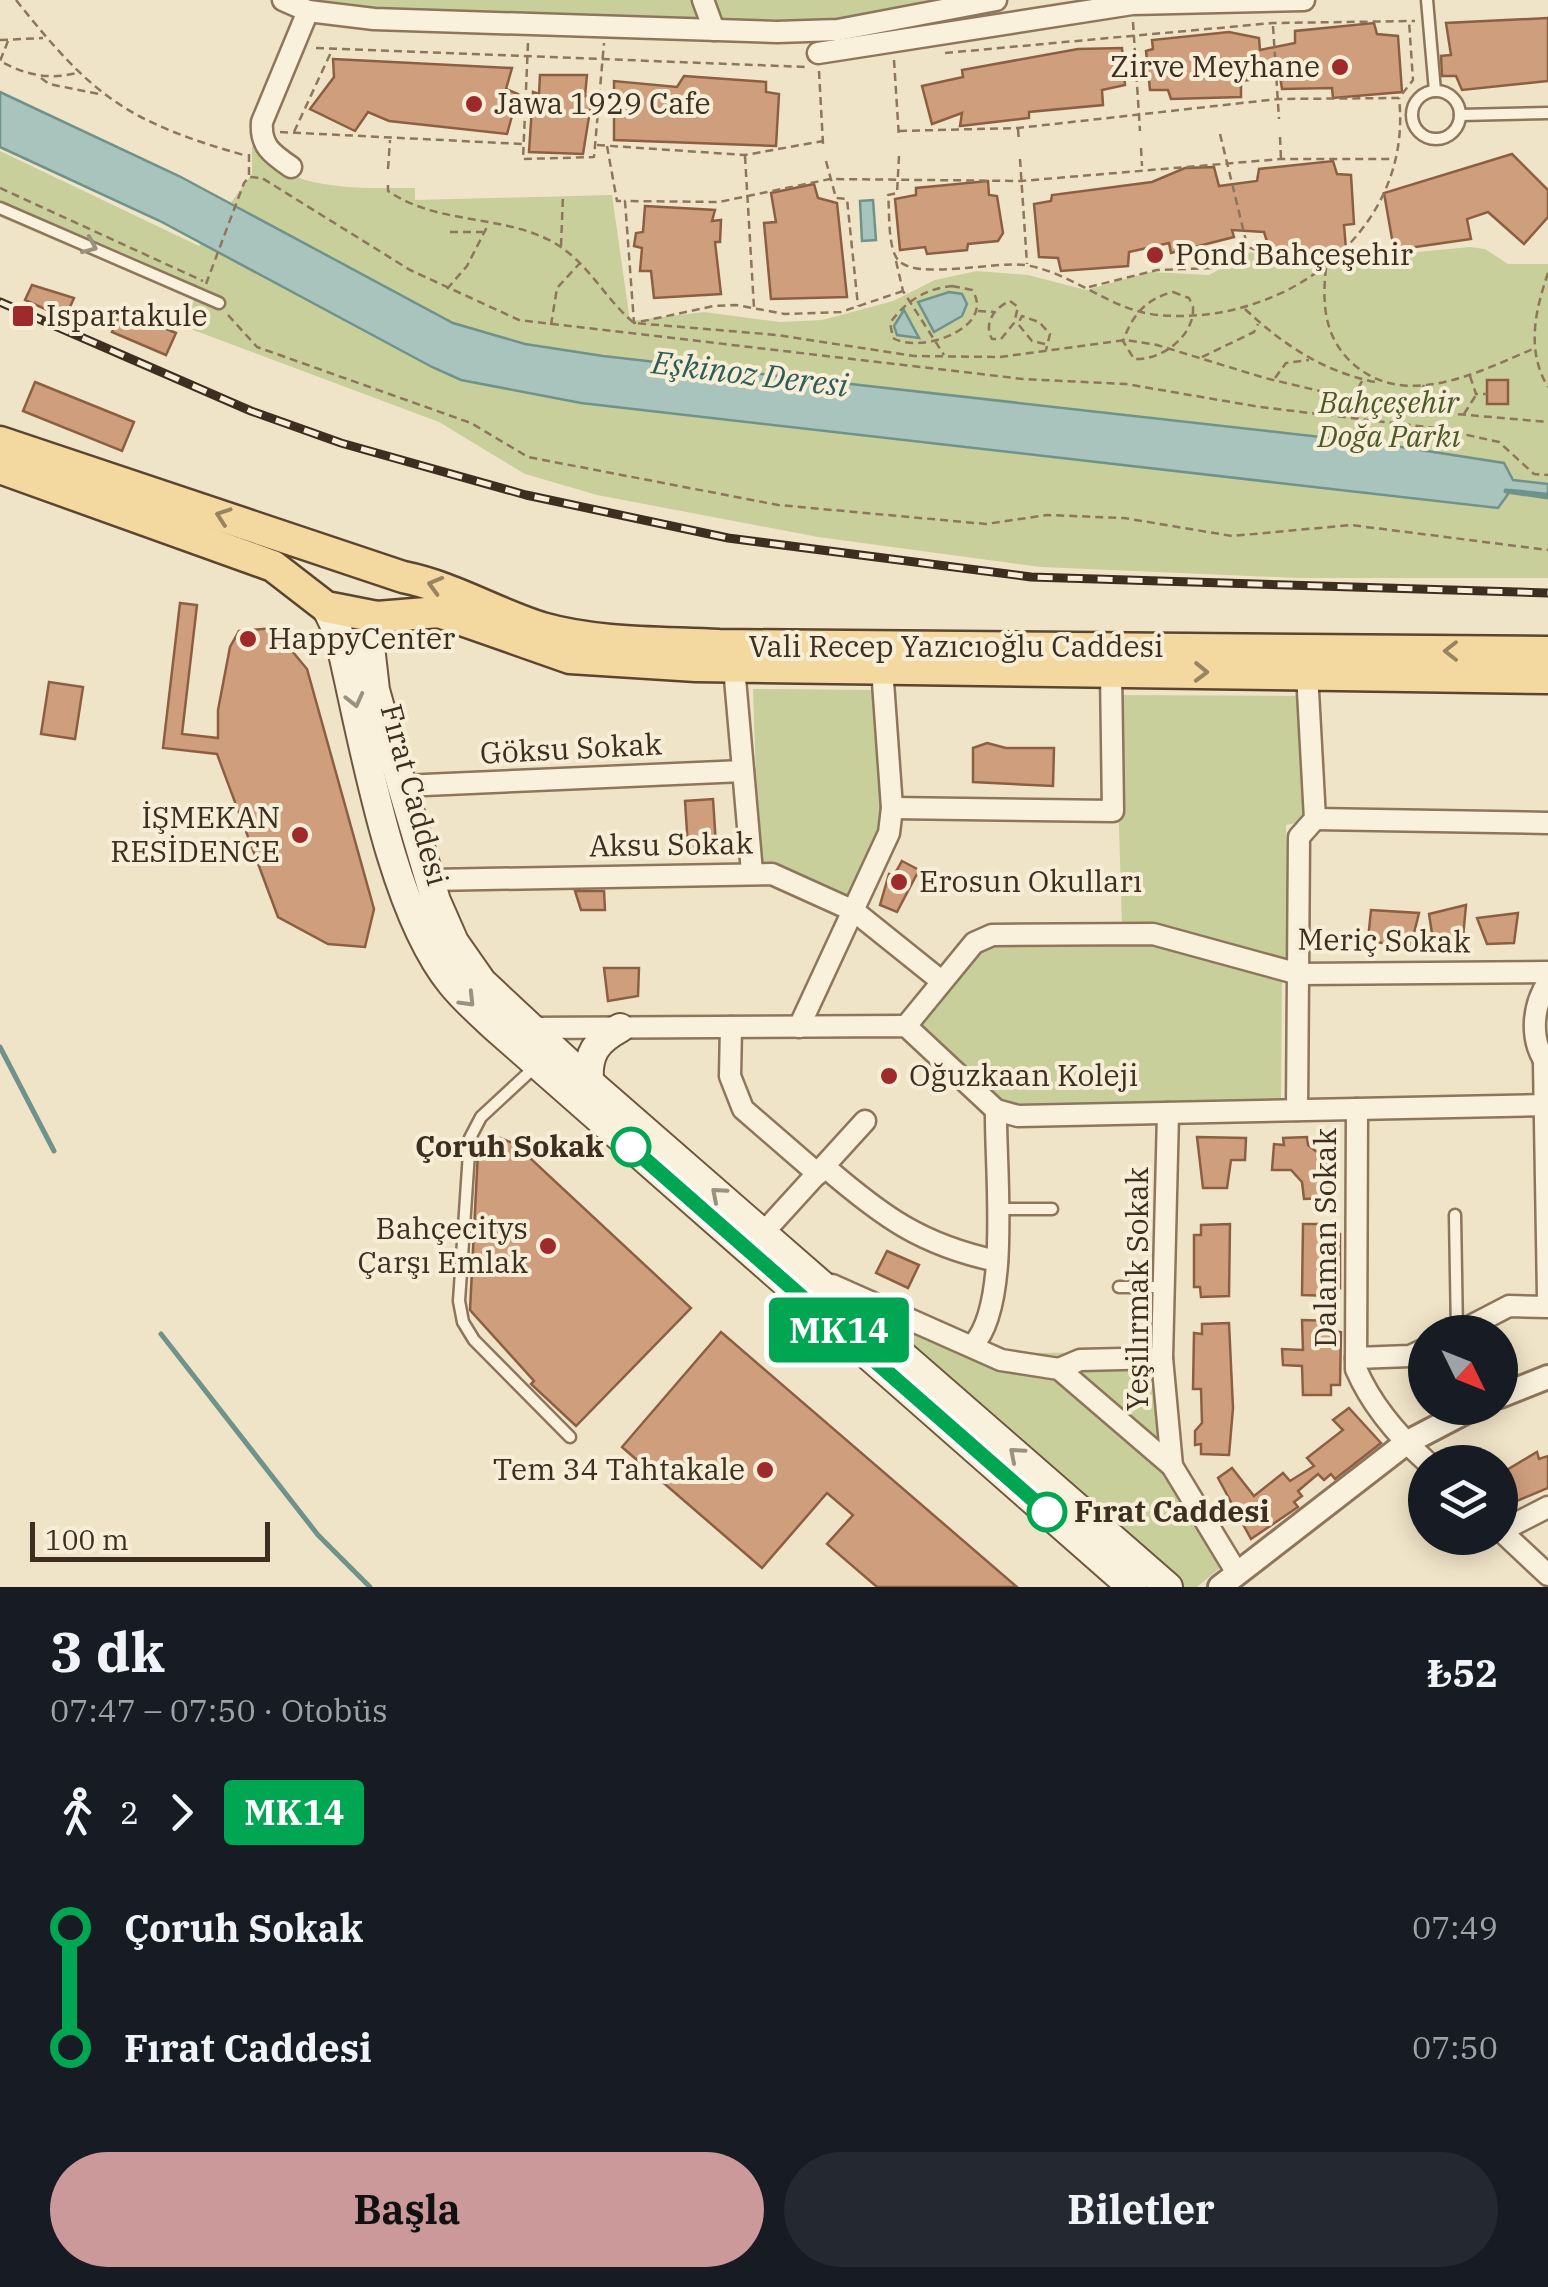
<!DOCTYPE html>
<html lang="tr">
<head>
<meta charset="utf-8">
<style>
	:root { --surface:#171b24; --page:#242831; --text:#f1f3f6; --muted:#9ea1a6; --accent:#cc999b }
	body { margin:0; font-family:"IBM Plex Serif",serif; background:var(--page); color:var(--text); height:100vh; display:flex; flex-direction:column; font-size:38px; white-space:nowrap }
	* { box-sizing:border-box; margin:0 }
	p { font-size:32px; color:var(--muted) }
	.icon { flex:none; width:55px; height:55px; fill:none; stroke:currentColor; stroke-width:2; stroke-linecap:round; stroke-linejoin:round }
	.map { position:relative; height:1587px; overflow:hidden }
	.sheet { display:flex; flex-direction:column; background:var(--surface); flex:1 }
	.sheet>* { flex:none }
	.badge { padding:0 20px; border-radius:8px; font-size:35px; line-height:65px }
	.needle { width:65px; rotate:133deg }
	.controls { position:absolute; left:1408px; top:1315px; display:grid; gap:20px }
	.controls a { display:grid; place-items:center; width:110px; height:110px; border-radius:50%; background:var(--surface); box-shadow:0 5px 25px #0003; font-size:50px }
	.scale { position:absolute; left:30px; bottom:25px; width:240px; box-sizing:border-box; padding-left:10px; border:5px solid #3d2e20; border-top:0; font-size:28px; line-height:35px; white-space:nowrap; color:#3d2e20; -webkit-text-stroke:8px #f7eed8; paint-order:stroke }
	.map>.badge { position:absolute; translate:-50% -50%; box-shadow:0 0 0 5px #fff }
	.legs { display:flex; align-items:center; gap:15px; height:110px; padding:0 50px; font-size:32px }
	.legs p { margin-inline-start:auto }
	.headline { display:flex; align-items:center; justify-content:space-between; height:170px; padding:0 50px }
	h1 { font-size:55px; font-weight:700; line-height:75px }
	.action { display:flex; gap:20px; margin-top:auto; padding:20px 50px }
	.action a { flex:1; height:115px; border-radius:60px; background:var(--accent); color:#111; font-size:40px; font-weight:700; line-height:115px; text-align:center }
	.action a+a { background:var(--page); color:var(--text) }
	ul { padding:0 50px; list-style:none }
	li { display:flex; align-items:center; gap:35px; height:120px; font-size:38px }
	li i { display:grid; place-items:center; width:15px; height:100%; margin:0 12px; background:currentColor }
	li i::after { content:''; width:25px; height:25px; margin:-12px; border:8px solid; border-radius:50%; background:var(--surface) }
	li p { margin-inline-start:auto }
	li:first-child i { background:linear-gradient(#0000 50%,currentColor 0) }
	li:last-child i { background:linear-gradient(currentColor 50%,#0000 0) }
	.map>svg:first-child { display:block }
	.green { fill:#c9cf9b }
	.water { fill:#a9c4bc; stroke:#6f938a; stroke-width:2.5 }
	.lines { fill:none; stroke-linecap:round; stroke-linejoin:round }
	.stream { stroke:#6f938a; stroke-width:5 }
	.building { fill:#cf9f7d; stroke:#8d5f41; stroke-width:2.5 }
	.service-casing { stroke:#8d765c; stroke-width:15 }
	.minor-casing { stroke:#8d765c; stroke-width:25 }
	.tertiary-casing { stroke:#8d765c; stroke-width:28 }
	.secondary-casing { stroke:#6f573f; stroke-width:32 }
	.primary-casing { stroke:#5b4430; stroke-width:35 }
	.path { stroke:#8d765c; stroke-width:2.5; stroke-dasharray:8 5; stroke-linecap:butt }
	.service { stroke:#faf1dc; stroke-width:10 }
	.minor { stroke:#faf1dc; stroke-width:20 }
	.tertiary { stroke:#faf1dc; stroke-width:22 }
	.secondary { stroke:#faf1dc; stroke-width:28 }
	.primary { stroke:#f3d9a0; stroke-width:30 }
	.rail-casing { stroke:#3d2e20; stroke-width:9 }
	.rail { stroke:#f7eed8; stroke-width:5; stroke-dasharray:15; stroke-linecap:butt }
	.oneway { stroke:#9c907e }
	.oneway2 { stroke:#988460 }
	.line-1-casing { stroke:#fff; stroke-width:22 }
	.line-1 { stroke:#00a651; stroke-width:15 }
	.poi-dot { fill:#9e2a2b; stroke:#f7eed8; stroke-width:4 }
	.stop-1-dot { fill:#fff; stroke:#00a651; stroke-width:5 }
	.labels { text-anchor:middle; stroke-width:8; stroke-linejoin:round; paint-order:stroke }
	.poi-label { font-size:30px; fill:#3d2e20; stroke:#f7eed8; text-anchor:start }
	.park-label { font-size:30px; font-style:italic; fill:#4d5a26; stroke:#f7eed8 }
	.street-label { font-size:30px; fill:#3d2e20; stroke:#f7eed8 }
	.stop-label { font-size:30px; font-weight:bold; fill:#3d2e20; stroke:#f7eed8; text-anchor:end }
	.water-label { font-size:32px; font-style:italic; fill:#2f5d5a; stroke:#f7eed8 }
</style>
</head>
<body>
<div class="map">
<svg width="1548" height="1587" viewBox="0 0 1548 1587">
	<rect width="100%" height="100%" fill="#f0e4c8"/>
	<!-- green -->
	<g class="green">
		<path d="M283,0H996L838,30L374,19Z"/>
		<path d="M252,146C285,192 362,188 415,188V200L612,195L630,321L704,312L780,322L822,320L893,301L935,280L977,271L1028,275L1086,290L1150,272L1209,275L1251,252L1279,263H1338L1343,259L1470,247L1485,249L1508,264H1548V578H1298L1041,567L818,537L597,495L525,474L439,422L185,327L194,300L0,217V151L199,246L252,174Z"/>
		<path d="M753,689L881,690L886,832L851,903L759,871Z"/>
		<path d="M1115,695L1311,696L1315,819L1286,825L1289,962L1122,925Z"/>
		<path d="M1156,941L1282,974L1281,1099L1023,1108L997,1101L918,1029L973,951L994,944Z"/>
		<path d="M874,1291L1007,1353L1168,1352L1178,1458L1238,1553L1197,1587H1184L876,1317Z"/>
	</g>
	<!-- water -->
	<g class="water">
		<path d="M0,92L179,176L453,323L525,344L603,356L1382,444L1504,463L1513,480L1548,484V494L1511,490L1498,508L581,403L461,380L432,367L160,221L0,147Z"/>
		<path d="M873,200L876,240L862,241L860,201Z"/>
		<path d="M949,292L962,294L967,304L962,316L934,332L918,302Z"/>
		<path d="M904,310L919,338L897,335L894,326Z"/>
	</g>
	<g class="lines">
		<!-- stream -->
		<g class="stream">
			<path d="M1506,491L1548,497"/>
			<path d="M0,1047L54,1151"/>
			<path d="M161,1334L318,1535L370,1587"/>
		</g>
	</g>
	<!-- building -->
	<g class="building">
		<path d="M1548,18V81L1462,90L1456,76H1442L1441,56L1451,55L1446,23Z"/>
		<path d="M1374,23L1377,34L1398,36L1402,92L1333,98L1332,88L1282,89L1280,76L1241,81V97L1171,99L1168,90H1150L1146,51L1153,49L1152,40L1229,32L1259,38L1260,50L1295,43V31Z"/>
		<path d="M1122,48L1125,85L1102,90L1103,105L1029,112V118L960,126L962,113L932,124L922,86L963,77L962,70L1078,49Z"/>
		<path d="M333,59L512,68L506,89L518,94L507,134L389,121L368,112L355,131L310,109L334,77Z"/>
		<path d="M540,75H587L585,96L592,98L583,154L529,152L533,92L539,94Z"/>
		<path d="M684,76L766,82V92L779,94L776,146L614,140V81L677,87Z"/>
		<path d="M1512,154L1548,190V217L1524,244L1488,212L1467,219L1471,239L1394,250L1384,193Z"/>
		<path d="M1333,161L1337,174L1351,175L1354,224L1344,225L1346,249L1271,254L1264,232L1232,230L1234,237L1171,253L1169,243L1129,252L1128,266L1061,271L1058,258L1039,257L1034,204L1051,201L1052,195L1152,182L1185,168L1214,167L1219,186L1257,181L1259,169Z"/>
		<path d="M988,181L989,195L997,196L1003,233L998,241L968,244L967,250L927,254L925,247L900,250L895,199L916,195V188Z"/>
		<path d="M814,184L818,198L837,203L847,297L771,299L764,223L776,222L771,193Z"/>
		<path d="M645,206L715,210L712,221L721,220L720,242H715L721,294L654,298L651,271H640L642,248L634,246L636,233L643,232Z"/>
		<path d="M32,285L74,298L65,318L25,300Z"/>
		<path d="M121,310L176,333L166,355L112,332Z"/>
		<rect x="1487" y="380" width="21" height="24"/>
		<path d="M35,382L134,422L122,451L23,411Z"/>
		<path d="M180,603L197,605L182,734L218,738V710L230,647L239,631L273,628L307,669L374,909L365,947L328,944L278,917L217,754L163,748Z"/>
		<path d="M49,682L83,687L75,739L41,734Z"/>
		<path d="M987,743L1006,748H1054L1053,786L973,782V748Z"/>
		<path d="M713,799L716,845L688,847L685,801Z"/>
		<path d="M902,861L919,870L897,912L880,905L889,874L894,875Z"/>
		<path d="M575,891H604L605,910H581Z"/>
		<path d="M1466,905L1463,938L1433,940L1429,914Z"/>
		<path d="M1371,910L1419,913L1410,949L1368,940Z"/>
		<path d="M1518,913L1514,943L1487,944L1477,918Z"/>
		<path d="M604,968H639L638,996L608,1001Z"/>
		<path d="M1197,1137L1246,1138L1245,1160H1231L1227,1188H1203Z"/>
		<path d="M1307,1137L1308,1145L1335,1166L1334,1189H1327V1198L1304,1199L1302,1182L1291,1170H1272L1274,1144L1284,1145L1283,1138Z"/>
		<path d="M500,1138L515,1144L691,1308L576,1426L531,1384L534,1381L470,1310L478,1151Z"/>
		<path d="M1230,1224L1229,1296L1201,1297L1200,1287H1194V1235H1201V1225Z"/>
		<path d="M1303,1224H1332L1333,1234H1340V1288L1331,1287V1296L1302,1295Z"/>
		<path d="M887,1251L919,1265L908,1288L876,1273Z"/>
		<path d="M1302,1320L1333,1321V1331L1341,1332L1340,1385H1331V1395H1303L1302,1366L1283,1365L1282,1349L1303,1350Z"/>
		<path d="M1229,1323L1233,1408L1229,1455L1201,1454V1444L1195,1445V1431L1202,1423L1201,1389H1193L1194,1333L1202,1334V1324Z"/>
		<path d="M721,1332L1017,1587H877L827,1544L853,1515L827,1493L762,1568L622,1447Z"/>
		<path d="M1349,1408L1381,1443L1335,1479L1331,1474L1324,1480L1318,1474L1298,1491L1302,1496L1294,1502L1298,1507L1251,1539L1218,1478L1232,1468L1254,1496L1283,1473L1290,1481L1314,1466L1307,1458L1343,1430L1333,1420Z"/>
		<path d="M1537,1452L1539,1459L1548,1456V1488L1500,1508V1474Z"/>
	</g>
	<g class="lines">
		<!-- service casing -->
		<g class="service-casing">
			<g id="service">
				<path d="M1427,0L1435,91"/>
				<circle cx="1436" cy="115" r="24"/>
				<path d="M1460,115L1548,113"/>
				<path d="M0,208L219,303"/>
				<path d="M537,1065L481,1117L470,1138L459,1301L463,1322L474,1340L570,1437"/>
				<path d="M998,1209H1052"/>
				<path d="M1455,1215L1457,1332"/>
				<path d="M1119,1287H1163"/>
			</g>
		</g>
		<!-- minor casing -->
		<g class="minor-casing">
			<g id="minor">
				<path d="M283,0L308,11L374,19L777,32L838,30L996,0"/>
				<path d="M703,0L714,30"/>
				<path d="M818,53L1132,4L1304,0"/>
				<path d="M291,167C272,154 260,146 262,122L308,11"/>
				<path d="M734,667L752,872"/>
				<path d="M402,786L743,771"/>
				<path d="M892,808L1113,811L1111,671"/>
				<path d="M1315,819L1548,823"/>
				<path d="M431,880L772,874L854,911L940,980"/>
				<path d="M1548,982C1532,1007 1529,1041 1548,1066"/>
				<path d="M906,1026L974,943L992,935L1153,934L1299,974L1548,972"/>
				<path d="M731,1027L730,1076L743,1109L818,1174"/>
				<path d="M799,1027L889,833L892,808L882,668"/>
				<path d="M528,1028L906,1026L996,1110L1018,1116L1545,1105"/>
				<path d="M1544,1063L1548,1297"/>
				<path d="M1357,1109L1356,1369C1371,1404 1398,1436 1427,1462"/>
				<path d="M1297,1110L1299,837L1315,819L1307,673"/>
				<path d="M1168,1113L1162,1358L1172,1466"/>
				<path d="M825,1167C882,1216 921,1245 997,1261"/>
				<path d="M763,1233L865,1121"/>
				<path d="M832,1285L1001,1360L1059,1369L1172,1466L1237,1573"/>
				<path d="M1459,1332L1509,1306L1548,1307"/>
				<path d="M973,1345C1011,1304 995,1169 996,1110"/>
				<path d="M1356,1358L1410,1356L1425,1349"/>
				<path d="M1059,1369L1080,1360L1162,1358"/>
				<path d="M1500,1530L1548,1575"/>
				<path d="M1501,1531L1548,1507"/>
			</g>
		</g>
		<!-- tertiary casing -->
		<g class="tertiary-casing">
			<g id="tertiary">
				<path d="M1500,1396L1548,1377"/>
				<path d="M1220,1587L1406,1443L1473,1408"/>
			</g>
		</g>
		<!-- secondary casing -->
		<g class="secondary-casing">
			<g id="secondary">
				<path d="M326,607L338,632C362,730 389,908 452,984C465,1000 481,1014 496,1028L1132,1587"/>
				<path d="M377,617L370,646L375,690L402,786L436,901L454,942L482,982L589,1082L1168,1587"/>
				<path d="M589,1082C587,1054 596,1041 620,1028"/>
			</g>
		</g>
		<!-- primary casing -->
		<g class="primary-casing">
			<g id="primary">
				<path d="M0,442L403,577C453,587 494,613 542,628C598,644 661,642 719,645L1548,652"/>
				<path d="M0,468L273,566L326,607L377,617L439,612L570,658L696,666L1548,678"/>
			</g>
		</g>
		<!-- path -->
		<g class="path">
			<path d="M16,0C93,97 127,122 247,156"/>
			<path d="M1133,22L1140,131"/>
			<path d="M1273,26L1279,119"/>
			<path d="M0,40L43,38"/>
			<path d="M8,41L0,61C26,75 48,80 77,73"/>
			<path d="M528,43L523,159L594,157L604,43"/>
			<path d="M316,48L807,67"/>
			<path d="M945,53L1273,23L1415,21"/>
			<path d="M894,60L899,138"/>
			<path d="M819,71L823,144"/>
			<path d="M41,78L49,84L99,94"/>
			<path d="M1018,129L1019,142"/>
			<path d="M899,131L1018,128L1278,99L1399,98L1413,80L1409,21"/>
			<path d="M280,132L522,144"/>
			<path d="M294,132L333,48"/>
			<path d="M1220,134L1247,245"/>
			<path d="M1280,137L1281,159"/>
			<path d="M597,145L745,155L823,141"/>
			<path d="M607,146L617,201H623"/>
			<path d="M1141,148L1142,166"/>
			<path d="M249,154V176"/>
			<path d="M745,156L754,308"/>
			<path d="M899,156L897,193L888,195C890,211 887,249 899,261C918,280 995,261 1025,265C1074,273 1109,310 1158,315C1283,327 1414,232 1399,98"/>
			<path d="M1020,159L1027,264"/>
			<path d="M826,161L836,198L847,199L858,306"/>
			<path d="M388,169L390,140"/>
			<path d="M388,185V191C438,225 499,214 551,241C588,261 603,297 634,323L777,335L914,356L1000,357L1126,340L1157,345L1265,378L1345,397L1445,413L1548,422"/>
			<path d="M0,188L203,281"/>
			<path d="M450,232H483"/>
			<path d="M561,246L563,195"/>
			<path d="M896,261L903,291L944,355"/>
			<path d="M1326,268C1322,303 1324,336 1351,362C1404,411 1476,373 1533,349"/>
			<path d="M1548,273C1535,311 1526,351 1548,387"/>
			<path d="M206,284L244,183L249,177L262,178L410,270L519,320L1023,379L1126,384L1260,407L1435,428L1499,442L1534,474L1548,475"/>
			<path d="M952,286L972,290C997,327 921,355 893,338L890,323C906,301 925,289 952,286Z"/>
			<path d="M1089,287L1157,270L1215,268L1248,247L1272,256L1335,257"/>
			<path d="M447,289L467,266L488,225"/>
			<path d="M903,291L841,312L785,314L736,305L714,306L634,323L625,201L719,202L830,179L1021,181L1281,159H1394"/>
			<path d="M1173,292L1189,298L1193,307C1195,336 1161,361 1134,359L1123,341C1133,314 1146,299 1173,292Z"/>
			<path d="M1010,301L1018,307L1014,323L1001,339H992C983,323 995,307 1010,301Z"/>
			<path d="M1245,309C1282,344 1324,372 1375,382"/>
			<path d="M978,311L994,312"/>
			<path d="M228,315L257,347L471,423L528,457L778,505L986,524L1047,515L1124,518L1232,536L1351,525L1548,550"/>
			<path d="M551,325L557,288L580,263"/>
			<path d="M1045,344L1032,341L1018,324L1022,316L1039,322L1050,334L1046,350"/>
			<path d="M1202,357L1254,332L1258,324"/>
			<path d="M1470,376L1476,394H1487"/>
			<path d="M1275,378L1286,363L1309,360"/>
			<path d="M1424,385L1419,399L1429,410"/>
			<path d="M1353,398L1362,381"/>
			<path d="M1464,414L1476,395"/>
		</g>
		<!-- service -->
		<use href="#service" class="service"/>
		<!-- minor -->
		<use href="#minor" class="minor"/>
		<!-- tertiary -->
		<use href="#tertiary" class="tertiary"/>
		<!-- secondary -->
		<use href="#secondary" class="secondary"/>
		<!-- primary -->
		<use href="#primary" class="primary"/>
		<!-- rail casing -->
		<g class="rail-casing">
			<path id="rail" d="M0,302L251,411L341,443L526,495L728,538L1031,577L1548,593"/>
		</g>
		<!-- rail -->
		<use href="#rail" class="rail"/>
	</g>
	<!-- one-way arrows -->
	<defs><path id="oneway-chevron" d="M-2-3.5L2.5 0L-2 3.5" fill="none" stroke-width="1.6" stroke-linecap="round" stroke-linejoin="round" transform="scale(2.5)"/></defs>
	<g class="oneway">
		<use href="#oneway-chevron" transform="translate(90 246) rotate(23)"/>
		<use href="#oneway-chevron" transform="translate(355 700) rotate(76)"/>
		<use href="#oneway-chevron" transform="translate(468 1000) rotate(46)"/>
		<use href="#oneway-chevron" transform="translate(718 1194) rotate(-139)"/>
		<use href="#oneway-chevron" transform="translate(1016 1454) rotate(-139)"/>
	</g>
	<g class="oneway2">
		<use href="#oneway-chevron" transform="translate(223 516) rotate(-161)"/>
		<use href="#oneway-chevron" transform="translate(435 585) rotate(-164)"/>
		<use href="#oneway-chevron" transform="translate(1451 651) rotate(-180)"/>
		<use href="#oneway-chevron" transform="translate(1201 672) rotate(1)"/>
	</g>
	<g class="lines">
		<!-- line-1 casing -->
		<g class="line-1-casing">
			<path id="line-1" d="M631,1147L1047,1512"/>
		</g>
		<!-- line-1 -->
		<use href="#line-1" class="line-1"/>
	</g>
	<!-- markers -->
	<g class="poi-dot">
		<circle cx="1340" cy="67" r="10"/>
		<circle cx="474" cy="104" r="10"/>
		<circle cx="1155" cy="255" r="10"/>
		<rect x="11" y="304" width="24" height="24" rx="5"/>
		<circle cx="248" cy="639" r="10"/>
		<circle cx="300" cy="835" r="10"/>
		<circle cx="899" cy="882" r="10"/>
		<circle cx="889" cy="1076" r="10"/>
		<circle cx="548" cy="1246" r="10"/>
		<circle cx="765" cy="1470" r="10"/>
	</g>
	<g class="stop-1-dot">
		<circle cx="631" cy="1147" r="18"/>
		<circle cx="1047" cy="1512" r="18"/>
	</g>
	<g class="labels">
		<!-- poi labels -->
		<g class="poi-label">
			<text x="1320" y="77" text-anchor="end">Zirve Meyhane</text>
			<text x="494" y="114">Jawa 1929 Cafe</text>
			<text x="1175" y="265">Pond Bahçeşehir</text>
			<text x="46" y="326">Ispartakule</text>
			<text x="268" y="649">HappyCenter</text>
			<text x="280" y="828" text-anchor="end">İŞMEKAN<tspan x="280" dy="34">RESİDENCE</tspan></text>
			<text x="919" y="892">Erosun Okulları</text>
			<text x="909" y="1086">Oğuzkaan Koleji</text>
			<text x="528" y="1239" text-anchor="end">Bahçecitys<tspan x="528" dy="34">Çarşı Emlak</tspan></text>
			<text x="745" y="1480" text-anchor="end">Tem 34 Tahtakale</text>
		</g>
		<!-- park labels -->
		<g class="park-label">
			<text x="1389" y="413">Bahçeşehir<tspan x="1389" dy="34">Doğa Parkı</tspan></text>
		</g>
		<!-- street labels -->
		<g class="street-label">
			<text x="956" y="657">Vali Recep Yazıcıoğlu Caddesi</text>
			<text transform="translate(571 749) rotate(-3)" y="10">Göksu Sokak</text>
			<text transform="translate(414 795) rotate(75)" y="10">Fırat Caddesi</text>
			<text transform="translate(671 845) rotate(-1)" y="10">Aksu Sokak</text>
			<text transform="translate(1384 941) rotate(1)" y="10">Meriç Sokak</text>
			<text transform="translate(1326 1238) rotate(-90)" y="10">Dalaman Sokak</text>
			<text transform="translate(1138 1289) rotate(-90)" y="10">Yeşilırmak Sokak</text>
		</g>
		<!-- stop labels -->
		<g class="stop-label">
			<text x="604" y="1157">Çoruh Sokak</text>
			<text x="1074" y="1522" text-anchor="start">Fırat Caddesi</text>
		</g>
		<!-- water labels -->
		<g class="water-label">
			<text transform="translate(750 374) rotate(7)" y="11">Eşkinoz Deresi</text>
		</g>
	</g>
</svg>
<div class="controls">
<a><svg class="needle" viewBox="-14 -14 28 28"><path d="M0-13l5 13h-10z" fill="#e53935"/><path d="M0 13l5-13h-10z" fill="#9ea1a6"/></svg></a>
<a><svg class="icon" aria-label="layers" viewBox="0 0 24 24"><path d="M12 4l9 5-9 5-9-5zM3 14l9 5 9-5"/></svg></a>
</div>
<div class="scale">100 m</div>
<b class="badge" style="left:839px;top:1330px;background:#00a651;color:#fff">MK14</b>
</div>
<section class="sheet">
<div class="headline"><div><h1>3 dk</h1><p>07:47 – 07:50 · Otobüs</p></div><b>₺52</b></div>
<div class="legs"><svg class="icon" aria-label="walk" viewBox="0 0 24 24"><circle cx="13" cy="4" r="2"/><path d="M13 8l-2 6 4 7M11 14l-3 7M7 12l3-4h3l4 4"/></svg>2<svg class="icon" aria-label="forward" viewBox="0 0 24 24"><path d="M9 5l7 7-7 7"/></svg><b class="badge" style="background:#00a651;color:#fff">MK14</b></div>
<ul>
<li><i style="color:#00a651"></i><b>Çoruh Sokak</b><p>07:49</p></li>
<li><i style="color:#00a651"></i><b>Fırat Caddesi</b><p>07:50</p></li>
</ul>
<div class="action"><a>Başla</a><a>Biletler</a></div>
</section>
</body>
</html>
